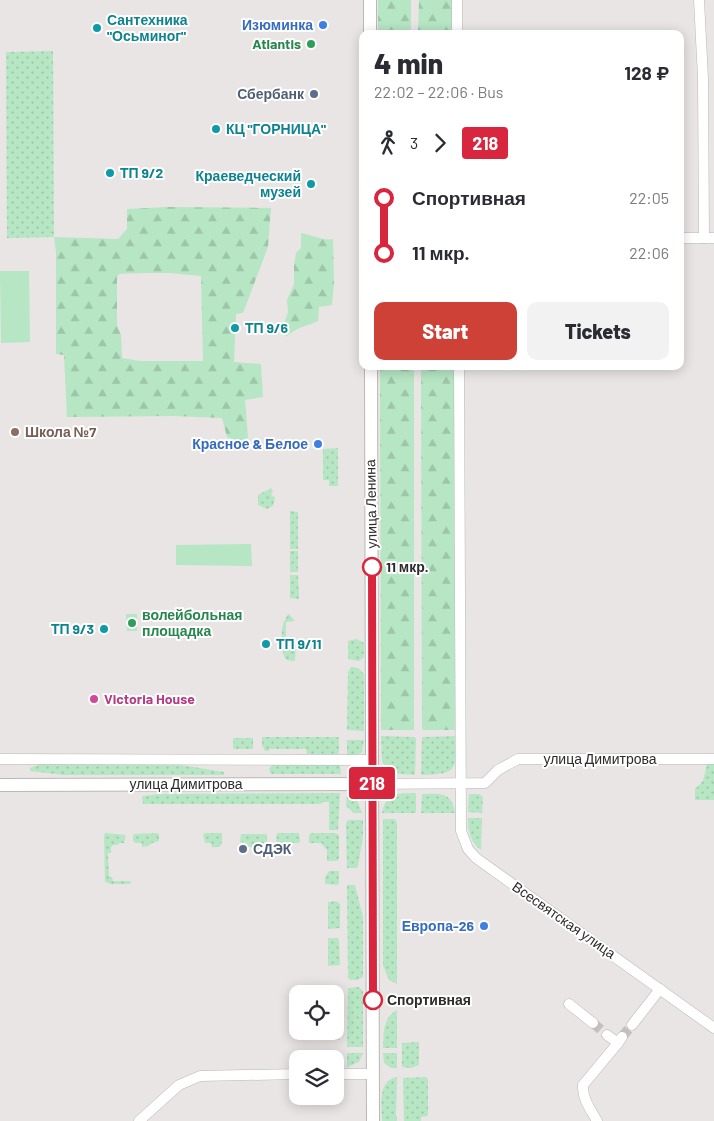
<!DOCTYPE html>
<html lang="en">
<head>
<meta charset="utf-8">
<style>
	:root { --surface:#fff; --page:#f2f2f3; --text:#2b2b33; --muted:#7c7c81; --accent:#ce4137 }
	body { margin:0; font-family:Barlow,sans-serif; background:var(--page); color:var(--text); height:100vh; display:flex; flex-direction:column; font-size:19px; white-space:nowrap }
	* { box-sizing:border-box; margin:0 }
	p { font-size:16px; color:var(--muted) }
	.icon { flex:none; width:28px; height:28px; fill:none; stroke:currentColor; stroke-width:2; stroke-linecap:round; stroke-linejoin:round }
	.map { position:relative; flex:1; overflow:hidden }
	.drawer { position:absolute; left:359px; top:30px; width:325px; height:340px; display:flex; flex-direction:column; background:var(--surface); border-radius:10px; box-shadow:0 2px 12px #0003 }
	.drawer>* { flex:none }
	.badge { padding:0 10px; border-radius:4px; font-size:18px; line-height:32px }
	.tools { position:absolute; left:289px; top:985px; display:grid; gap:10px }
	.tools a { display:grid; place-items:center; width:55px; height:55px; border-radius:10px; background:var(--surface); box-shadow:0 2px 12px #0003; font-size:25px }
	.map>.badge { position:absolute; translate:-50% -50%; box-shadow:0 0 0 2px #fff }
	.legs { display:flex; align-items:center; gap:8px; height:55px; padding:0 15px; font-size:16px }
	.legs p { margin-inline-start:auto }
	.headline { display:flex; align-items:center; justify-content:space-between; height:85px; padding:0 15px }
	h1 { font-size:28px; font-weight:800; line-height:38px }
	.primary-button { display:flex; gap:10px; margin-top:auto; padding:10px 15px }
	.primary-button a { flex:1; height:58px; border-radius:10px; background:var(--accent); color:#fff; font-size:20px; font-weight:800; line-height:58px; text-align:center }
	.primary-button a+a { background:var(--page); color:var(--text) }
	ul { padding:0 15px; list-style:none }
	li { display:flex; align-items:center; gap:18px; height:55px; font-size:19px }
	li i { display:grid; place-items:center; width:8px; height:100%; margin:0 6px; background:currentColor }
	li i::after { content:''; width:12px; height:12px; margin:-6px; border:4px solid; border-radius:50%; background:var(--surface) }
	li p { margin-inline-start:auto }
	li:first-child i { background:linear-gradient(#0000 50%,currentColor 0) }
	li:last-child i { background:linear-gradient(currentColor 50%,#0000 0) }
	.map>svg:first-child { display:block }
	.grass { fill:url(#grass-dots) }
	.forest { fill:url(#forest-firs); fill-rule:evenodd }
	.pitch { fill:#b6e6c3 }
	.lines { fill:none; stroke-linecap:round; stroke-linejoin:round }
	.minor-tunnel { stroke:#c3c0bf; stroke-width:10; stroke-dasharray:10 5; stroke-linecap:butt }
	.minor-casing { stroke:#bbb7b5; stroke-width:11 }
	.major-casing { stroke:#bbb7b5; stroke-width:14 }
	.minor { stroke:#fff; stroke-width:10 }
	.major { stroke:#fff; stroke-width:12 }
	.line-1-casing { stroke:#fff; stroke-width:11 }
	.line-1 { stroke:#d7263d; stroke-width:8 }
	.shop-dot { fill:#3f7fe0; stroke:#fff; stroke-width:2 }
	.culture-dot { fill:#0f9aa8; stroke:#fff; stroke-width:2 }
	.leisure-dot { fill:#2e9e5b; stroke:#fff; stroke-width:2 }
	.service-dot { fill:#5c6f8a; stroke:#fff; stroke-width:2 }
	.education-dot { fill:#8d6e63; stroke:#fff; stroke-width:2 }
	.stop-1-dot { fill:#fff; stroke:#d7263d; stroke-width:2.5 }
	.hotel-dot { fill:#d1479c; stroke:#fff; stroke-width:2 }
	.labels { text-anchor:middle; stroke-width:4; stroke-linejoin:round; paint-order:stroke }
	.culture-label { font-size:14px; font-weight:bold; fill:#0d838f; stroke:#fff; text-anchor:start }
	.shop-label { font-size:14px; font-weight:bold; fill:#366cbe; stroke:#fff; text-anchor:end }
	.leisure-label { font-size:14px; font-weight:bold; fill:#27864d; stroke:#fff; text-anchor:end }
	.service-label { font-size:14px; font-weight:bold; fill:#4e5e75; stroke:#fff; text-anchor:end }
	.education-label { font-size:14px; font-weight:bold; fill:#785e54; stroke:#fff; text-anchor:start }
	.street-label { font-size:14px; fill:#2d2b2b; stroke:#fff }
	.stop-label { font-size:14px; font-weight:bold; fill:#2d2b2b; stroke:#fff; text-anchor:start }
	.hotel-label { font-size:14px; font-weight:bold; fill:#b23c85; stroke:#fff; text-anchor:start }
</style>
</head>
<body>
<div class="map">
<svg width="714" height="1121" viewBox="0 0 714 1121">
	<defs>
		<pattern id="grass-dots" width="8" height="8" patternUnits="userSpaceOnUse" patternTransform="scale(1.25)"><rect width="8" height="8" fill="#b6e6c3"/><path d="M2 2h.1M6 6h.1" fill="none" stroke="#9dc5a8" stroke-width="1.8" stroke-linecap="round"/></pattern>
		<pattern id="forest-firs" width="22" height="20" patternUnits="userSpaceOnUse" patternTransform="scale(1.25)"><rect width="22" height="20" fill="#b6e6c3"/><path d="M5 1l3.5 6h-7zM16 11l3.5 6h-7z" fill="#9dc5a8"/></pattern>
	</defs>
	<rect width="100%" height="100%" fill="#e9e5e4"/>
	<!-- grass -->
	<g class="grass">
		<path d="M53,51L54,237L7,238L6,52Z"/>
		<path d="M338,448V486H329V480H323V449Z"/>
		<path d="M271,488L273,491L271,493L272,496L275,497L273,506L267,509L258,505V495Z"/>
		<path d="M290,511L298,512V549H290Z"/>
		<rect x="290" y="551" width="8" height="21"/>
		<path d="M290,575H298L299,599L290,598Z"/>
		<path d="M288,614H289L295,621L286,622V643L296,644L295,661C294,661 289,661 287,660C281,657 281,631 283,625C284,621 286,618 288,614Z"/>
		<path d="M356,639L364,643V657L359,661L348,659V641Z"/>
		<path d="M351,667C357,667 361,669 364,675V731L347,730L348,672Z"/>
		<path d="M381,736L415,737L416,739L415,775L388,773L382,760Z"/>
		<path d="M456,736C456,771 458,774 421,775L422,737Z"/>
		<path d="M262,737H338L339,738V752L338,754H307L306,749H269V751H265L262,745Z"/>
		<rect x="233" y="738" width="20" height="11"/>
		<path d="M347,740H364L362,752L359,754L347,755Z"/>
		<path d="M40,764H175L224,772V775H64L30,771V768Z"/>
		<path d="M273,764L340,765L341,774H271L269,769Z"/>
		<path d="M707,764H714V800H695V789L703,781Z"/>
		<path d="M340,793L338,830H329V802H322L321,804H143L142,796L159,794Z"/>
		<path d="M416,793V813H382C387,791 397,794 416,793Z"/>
		<path d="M347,794L357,800L362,813H354L346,806Z"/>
		<path d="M422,794C439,794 452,791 455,813H421Z"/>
		<path d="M469,794H479L483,797L482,813L468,812Z"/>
		<path d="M468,818H482L481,850C470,842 468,831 468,818Z"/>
		<path d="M383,819H395L397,823V984L389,980L383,965Z"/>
		<path d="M348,820H363V836L358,866L356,868H347L346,823Z"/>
		<path d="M105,833L126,835L124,843H119L118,845H113L111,847V853H108L109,876L112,877L113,881H131L130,884H111L105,882L104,836Z"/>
		<path d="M156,833L159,834V841L152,843L148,846L142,847V843H135L133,841V835L135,834Z"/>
		<path d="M205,833H222V844L219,847H212L211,843H205L203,835Z"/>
		<path d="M277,833H299L300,841L299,843H293L291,846H284V843L276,842Z"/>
		<path d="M311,833H335L339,835V859L337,861H327V850L321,843H309V835Z"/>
		<path d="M241,834H265L267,835V842L261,844L257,847H247V843L240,842Z"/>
		<path d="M329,871H339V883L337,885L325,884V877Z"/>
		<path d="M347,885H355L363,917V977L357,980H350L348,977Z"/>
		<path d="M337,901L340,904V928L328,929V902Z"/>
		<path d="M328,938H337L339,940L340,965L328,966Z"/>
		<path d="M359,987L363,991V1047H347L348,988Z"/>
		<path d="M335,1008L340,1010V1040H334L333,1033H307V1031H335Z"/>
		<path d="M397,1010V1048H383C384,1033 382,1018 397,1010Z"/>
		<path d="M419,1042V1065L411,1068L402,1067V1043Z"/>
		<path d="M304,1053H340V1068H335V1059H304Z"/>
		<path d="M347,1053H363L359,1062L347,1067Z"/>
		<path d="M383,1053H397V1068H391L384,1063Z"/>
		<path d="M397,1077L396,1116L397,1117V1121H382C382,1106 377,1080 397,1077Z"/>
		<path d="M426,1077L428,1080V1116L421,1117V1121H404L403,1078Z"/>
	</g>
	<!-- forest -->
	<g class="forest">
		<rect x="378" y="0" width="33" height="34"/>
		<path d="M419,0H453V34H418Z"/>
		<path d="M166,207L271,208L268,247L243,313L236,314L234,362L261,364L263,397L245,400L248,437L243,443L227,437L222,418L174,416L67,417L64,355L56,354V253L54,237L118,239L127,229V209ZM142,273H169L201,276L203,361H140L122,358L121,335L117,325V277L119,274Z"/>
		<path d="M301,233C312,235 323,241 333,239L334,283L332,305L319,307L318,321C305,327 296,327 286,337L283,327L288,312L287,300L294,284V265L296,253L301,248Z"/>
		<path d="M380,366H414V730H381Z"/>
		<path d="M421,366H454L455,730H423L422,727Z"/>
	</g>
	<!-- pitch -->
	<g class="pitch">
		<path d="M0,271H29L30,342L1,343Z"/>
		<path d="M251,544L252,566L176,565V545Z"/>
		<path d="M126,614H137V631H127Z"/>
	</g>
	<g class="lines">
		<!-- minor-tunnel -->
		<g class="minor-tunnel">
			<path d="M593,1023L607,1035"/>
			<path d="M622,1037L632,1025"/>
		</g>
		<!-- minor casing -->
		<g class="minor-casing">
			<g id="minor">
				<path d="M457,0V34"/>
				<path d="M699,0L703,78L704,238"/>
				<path d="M680,238H714"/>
				<path d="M459,366L461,831L468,849L476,858L714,1028"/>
				<path d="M0,759L372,760"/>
				<path d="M372,784L485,783L498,770L518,759H714"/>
				<path d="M569,1004L593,1023"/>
				<path d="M632,1025L660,989"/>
				<path d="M607,1035L618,1043L622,1037"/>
				<path d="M335,1074H373"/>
				<path d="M139,1121L179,1085L200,1076L298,1074"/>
				<path d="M597,1121C591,1110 582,1099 583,1085L618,1043"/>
			</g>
		</g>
		<!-- major casing -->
		<g class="major-casing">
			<g id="major">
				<path d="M370,34V0"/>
				<path d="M371,366L373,1121"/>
				<path d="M0,785L372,784"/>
			</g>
		</g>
		<!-- minor -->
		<use href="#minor" class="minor"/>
		<!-- major -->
		<use href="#major" class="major"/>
	</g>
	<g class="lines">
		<!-- line-1 casing -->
		<g class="line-1-casing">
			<path id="line-1" d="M372,567L373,1000"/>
		</g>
		<!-- line-1 -->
		<use href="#line-1" class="line-1"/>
	</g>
	<!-- markers -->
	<g class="shop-dot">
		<circle cx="323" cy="25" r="5"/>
		<circle cx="318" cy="444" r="5"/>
		<circle cx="484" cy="926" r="5"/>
	</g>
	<g class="culture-dot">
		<circle cx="97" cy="28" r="5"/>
		<circle cx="216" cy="129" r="5"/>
		<circle cx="110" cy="173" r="5"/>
		<circle cx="311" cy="184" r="5"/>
		<circle cx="235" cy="328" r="5"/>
		<circle cx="104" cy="629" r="5"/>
		<circle cx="266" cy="644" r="5"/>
	</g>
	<g class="leisure-dot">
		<circle cx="311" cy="44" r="5"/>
		<circle cx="132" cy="623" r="5"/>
	</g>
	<g class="service-dot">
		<circle cx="314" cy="94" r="5"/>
		<circle cx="243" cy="849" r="5"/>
	</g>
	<circle class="education-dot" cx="15" cy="432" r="5"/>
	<g class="stop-1-dot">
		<circle cx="372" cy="567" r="9"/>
		<circle cx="373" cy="1000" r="9"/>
	</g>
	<circle class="hotel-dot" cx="94" cy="699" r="5"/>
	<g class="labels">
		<!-- culture labels -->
		<g class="culture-label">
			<text x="107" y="25">Сантехника<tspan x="107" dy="16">"Осьминог"</tspan></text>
			<text x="226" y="134">КЦ "ГОРНИЦА"</text>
			<text x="120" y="178">ТП 9/2</text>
			<text x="301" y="181" text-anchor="end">Краеведческий<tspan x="301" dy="16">музей</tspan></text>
			<text x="245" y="333">ТП 9/6</text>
			<text x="94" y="634" text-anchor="end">ТП 9/3</text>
			<text x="276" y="649">ТП 9/11</text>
		</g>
		<!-- shop labels -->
		<g class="shop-label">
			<text x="313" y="30">Изюминка</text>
			<text x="308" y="449">Красное &amp; Белое</text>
			<text x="474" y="931">Европа-26</text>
		</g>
		<!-- leisure labels -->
		<g class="leisure-label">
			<text x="301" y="49">Atlantis</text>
			<text x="142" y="620" text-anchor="start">волейбольная<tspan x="142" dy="16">площадка</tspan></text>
		</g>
		<!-- service labels -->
		<g class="service-label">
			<text x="304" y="99">Сбербанк</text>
			<text x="253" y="854" text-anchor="start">СДЭК</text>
		</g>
		<!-- education labels -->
		<g class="education-label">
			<text x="25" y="437">Школа №7</text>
		</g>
		<!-- street labels -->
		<g class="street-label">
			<text transform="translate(371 504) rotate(-91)" y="5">улица Ленина</text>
			<text x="600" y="764">улица Димитрова</text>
			<text x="186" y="789">улица Димитрова</text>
			<text transform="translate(564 920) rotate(35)" y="5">Всесвятская улица</text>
		</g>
		<!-- stop labels -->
		<g class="stop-label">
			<text x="386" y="572">11 мкр.</text>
			<text x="387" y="1005">Спортивная</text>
		</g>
		<!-- hotel labels -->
		<g class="hotel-label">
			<text x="104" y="704">Victoria House</text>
		</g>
	</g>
</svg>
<div class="tools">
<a><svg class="icon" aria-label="locate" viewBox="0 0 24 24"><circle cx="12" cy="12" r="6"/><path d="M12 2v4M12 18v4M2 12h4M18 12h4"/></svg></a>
<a><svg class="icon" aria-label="layers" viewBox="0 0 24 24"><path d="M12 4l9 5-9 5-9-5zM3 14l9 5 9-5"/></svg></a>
</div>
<b class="badge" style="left:372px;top:783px;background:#d7263d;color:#fff">218</b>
<section class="drawer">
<div class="headline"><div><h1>4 min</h1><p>22:02 – 22:06 · Bus</p></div><b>128 ₽</b></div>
<div class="legs"><svg class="icon" aria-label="walk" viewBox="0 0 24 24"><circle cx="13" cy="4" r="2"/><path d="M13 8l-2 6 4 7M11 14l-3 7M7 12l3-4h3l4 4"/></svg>3<svg class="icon" aria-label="forward" viewBox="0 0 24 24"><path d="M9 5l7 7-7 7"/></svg><b class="badge" style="background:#d7263d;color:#fff">218</b></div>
<ul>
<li><i style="color:#d7263d"></i><b>Спортивная</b><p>22:05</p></li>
<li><i style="color:#d7263d"></i><b>11 мкр.</b><p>22:06</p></li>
</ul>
<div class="primary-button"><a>Start</a><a>Tickets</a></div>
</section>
</div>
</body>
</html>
